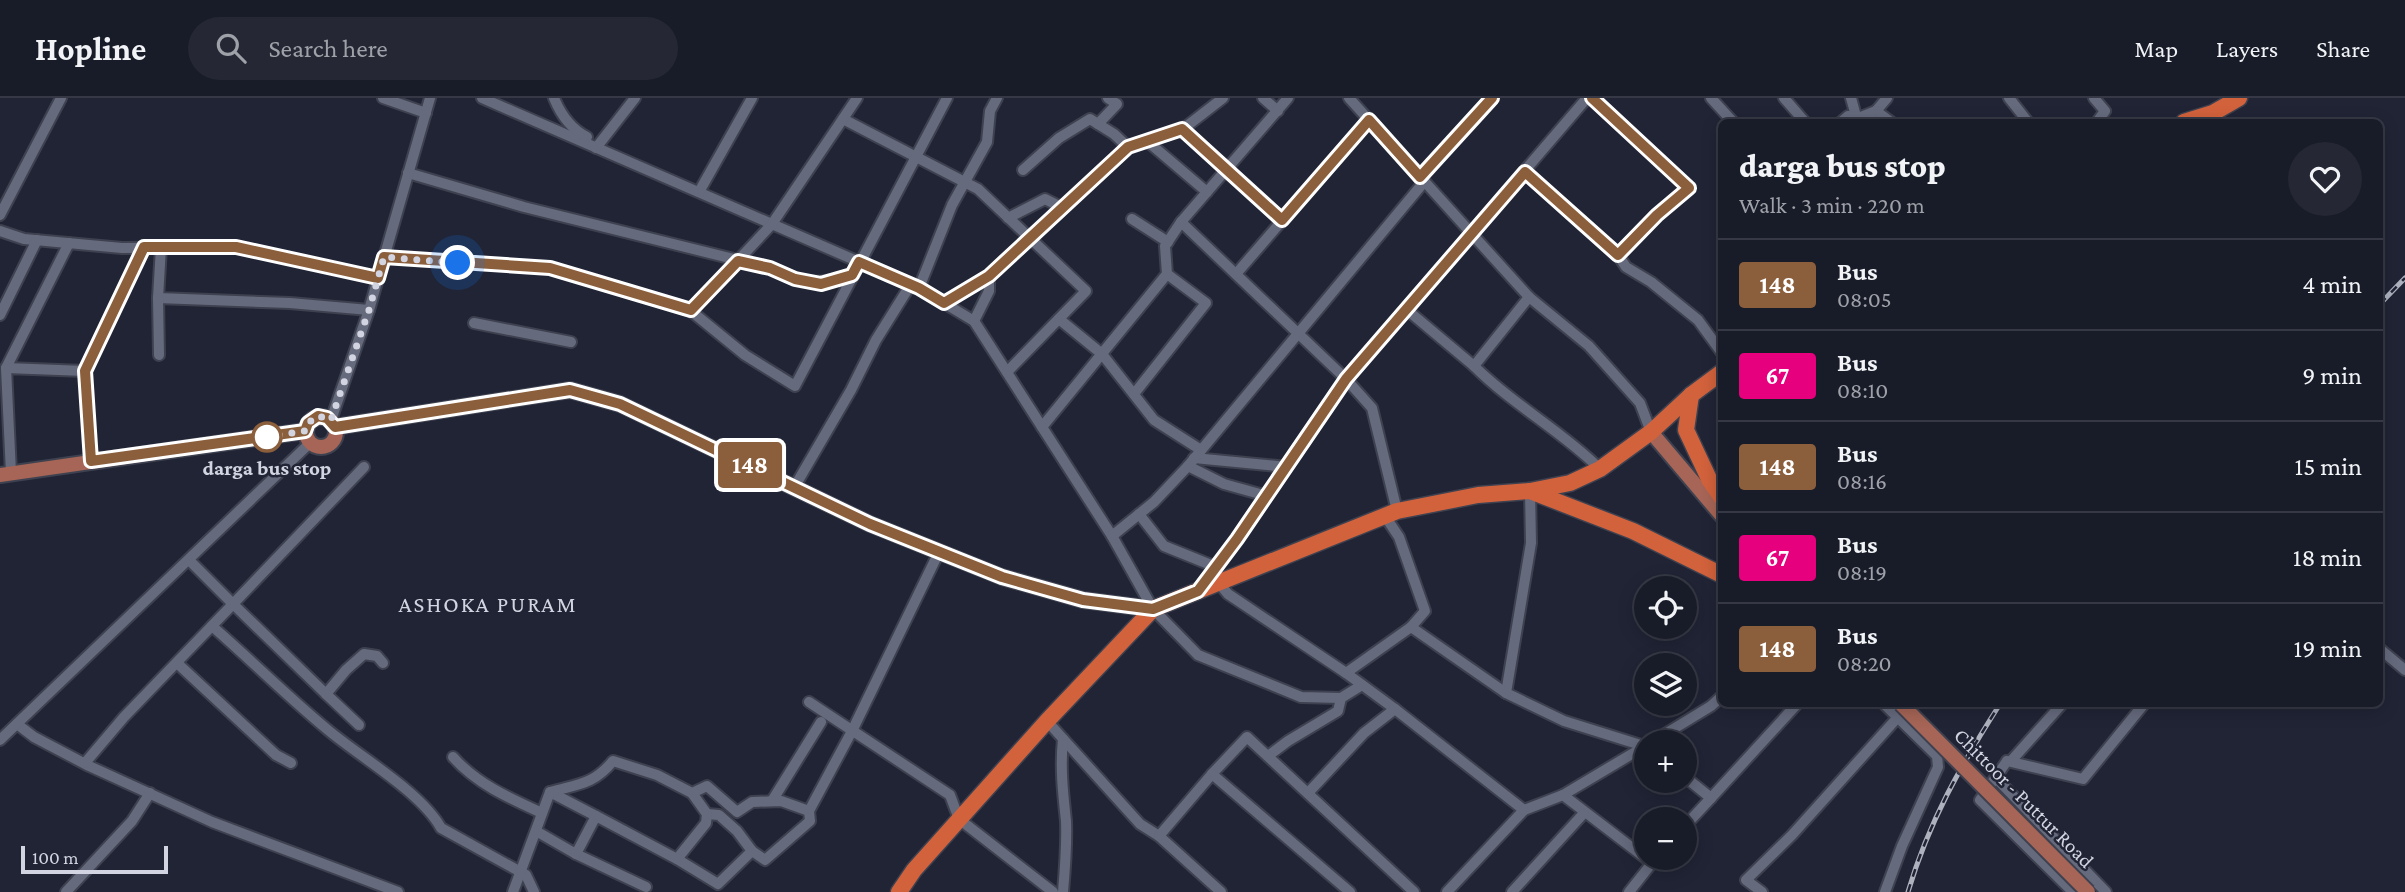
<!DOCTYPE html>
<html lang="en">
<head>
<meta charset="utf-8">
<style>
	:root { --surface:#181b28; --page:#252834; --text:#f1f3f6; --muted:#9fa1a8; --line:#363945 }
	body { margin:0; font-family:"Crimson Pro",serif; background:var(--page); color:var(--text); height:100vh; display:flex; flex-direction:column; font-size:26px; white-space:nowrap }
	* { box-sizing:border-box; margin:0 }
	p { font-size:23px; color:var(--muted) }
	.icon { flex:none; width:38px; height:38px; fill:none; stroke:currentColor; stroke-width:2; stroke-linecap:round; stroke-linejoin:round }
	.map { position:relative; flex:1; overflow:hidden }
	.details { position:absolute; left:1718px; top:21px; width:665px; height:588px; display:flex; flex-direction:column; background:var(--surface); border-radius:10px; box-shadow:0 4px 18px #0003,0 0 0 2px var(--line) }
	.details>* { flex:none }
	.badge { padding:0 14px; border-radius:5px; font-size:24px; line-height:46px }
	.buttons { position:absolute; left:1634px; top:478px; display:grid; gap:14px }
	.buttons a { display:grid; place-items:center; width:63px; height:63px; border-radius:50%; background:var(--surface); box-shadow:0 4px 18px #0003,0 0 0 2px var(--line); font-size:35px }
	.scale { position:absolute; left:21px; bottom:18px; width:147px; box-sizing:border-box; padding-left:7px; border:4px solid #d2d5e1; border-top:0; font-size:19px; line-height:24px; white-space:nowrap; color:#d2d5e1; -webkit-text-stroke:5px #202435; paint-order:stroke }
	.you { position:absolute; width:35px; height:35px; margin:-18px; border:5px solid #fff; border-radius:50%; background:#1a73e8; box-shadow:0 0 0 10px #1a73e833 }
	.map>.badge { position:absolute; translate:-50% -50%; box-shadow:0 0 0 4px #fff }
	.round { display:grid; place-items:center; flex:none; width:74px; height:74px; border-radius:37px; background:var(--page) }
	.overview { display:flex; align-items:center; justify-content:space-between; height:119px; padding:0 21px }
	h1 { font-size:33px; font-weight:800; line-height:52px }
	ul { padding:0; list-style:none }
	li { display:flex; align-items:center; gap:21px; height:91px; padding:0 21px; border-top:2px solid var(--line) }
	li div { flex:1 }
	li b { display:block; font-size:26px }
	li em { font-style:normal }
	li .badge { min-width:77px; font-weight:700; text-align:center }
	header { display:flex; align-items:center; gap:42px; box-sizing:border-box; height:98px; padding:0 35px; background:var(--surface); border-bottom:2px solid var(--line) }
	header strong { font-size:33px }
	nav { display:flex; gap:38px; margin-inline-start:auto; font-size:24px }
	.search { width:490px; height:63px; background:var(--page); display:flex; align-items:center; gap:18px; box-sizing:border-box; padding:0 24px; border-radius:38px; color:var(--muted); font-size:26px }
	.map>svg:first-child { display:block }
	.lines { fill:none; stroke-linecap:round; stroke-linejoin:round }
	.minor-casing { stroke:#3e414f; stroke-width:14 }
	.major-casing { stroke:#3e414f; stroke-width:18 }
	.highway-casing { stroke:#3e414f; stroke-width:19 }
	.minor { stroke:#656a7d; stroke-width:10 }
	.major { stroke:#a66556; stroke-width:14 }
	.highway { stroke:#d2623c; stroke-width:16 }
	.rail-casing { stroke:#aeb2bf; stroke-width:5 }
	.rail { stroke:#202435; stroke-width:2.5; stroke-dasharray:8; stroke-linecap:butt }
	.major-bridge-casing { stroke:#3e414f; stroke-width:18; stroke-linecap:butt }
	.major-bridge { stroke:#a66556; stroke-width:14 }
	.line-casing { stroke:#fff; stroke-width:16 }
	.line { stroke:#8b5e3c; stroke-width:10 }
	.walk { stroke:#d2d5e1; stroke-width:7; stroke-dasharray:0 12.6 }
	.stop-dot { fill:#fff; stroke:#8b5e3c; stroke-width:3.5 }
	.labels { text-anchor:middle; stroke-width:5; stroke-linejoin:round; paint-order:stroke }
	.stop-label { font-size:21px; font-weight:bold; fill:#d2d5e1; stroke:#202435 }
	.street-label { font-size:21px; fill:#d2d5e1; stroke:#202435 }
	.neighbourhood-label { font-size:23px; letter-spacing:2px; fill:#d2d5e1; stroke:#202435 }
</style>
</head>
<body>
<header>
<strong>Hopline</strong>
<div class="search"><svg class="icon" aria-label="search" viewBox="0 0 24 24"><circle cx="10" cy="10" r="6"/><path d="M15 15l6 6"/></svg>Search here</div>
<nav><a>Map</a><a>Layers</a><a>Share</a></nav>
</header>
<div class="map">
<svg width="2405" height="794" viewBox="0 0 2405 794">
	<rect width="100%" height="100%" fill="#202435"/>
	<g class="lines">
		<!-- minor casing -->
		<g class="minor-casing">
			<g id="minor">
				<path d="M383,0L426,15"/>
				<path d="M482,0L919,190L974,223L1112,438L1153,511L1198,557L1301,599L1341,600L1362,587"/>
				<path d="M554,0C561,17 571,31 587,39"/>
				<path d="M1263,0L1278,13"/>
				<path d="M1288,0L1181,124L1346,281L1372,310L1397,413"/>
				<path d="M1349,0L1529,199L1589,248L1640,305L1651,334"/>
				<path d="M1592,0L1689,90L1657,117L1618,157L1626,169L1651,184L1698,222L1722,255"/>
				<path d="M1711,0L1733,24"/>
				<path d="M1784,0L1805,24"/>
				<path d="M1851,0L1856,18"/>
				<path d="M2009,0L2028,24"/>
				<path d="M2094,0L2105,13L2097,24"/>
				<path d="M1876,13L1887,0"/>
				<path d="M843,21L978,91L1086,193L1007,274"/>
				<path d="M1841,24L1848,18L1861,19L1876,13L1891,24"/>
				<path d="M1098,26L1117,6L1108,0"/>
				<path d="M1183,31L1282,122"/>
				<path d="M1147,43L1207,94"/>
				<path d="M596,50L635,0"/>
				<path d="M1023,72L1059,40L1090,21L1114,36L1128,49"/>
				<path d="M1525,74L1618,157"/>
				<path d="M408,75L524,109L770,170C807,186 813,188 852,177"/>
				<path d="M1420,79L1492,0"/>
				<path d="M699,94L752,0"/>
				<path d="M0,117L61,0"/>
				<path d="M1008,120L1045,101L1063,110"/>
				<path d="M1132,121L1168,144"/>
				<path d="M0,133L24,141L122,150L236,149L378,180"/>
				<path d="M161,149L158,200L290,205L369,212"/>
				<path d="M384,159L550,170L691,213L745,257L795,288L947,0"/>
				<path d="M1236,176L1369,22"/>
				<path d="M919,190L952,107L987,44L990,13L997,0"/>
				<path d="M158,200L159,257"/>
				<path d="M944,205L989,178L1128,49L1183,31L1223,0"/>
				<path d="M1406,211L1474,268L1529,199"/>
				<path d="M691,213L772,126L857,0"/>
				<path d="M0,217L37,142"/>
				<path d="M1059,221L1102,256L1154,322L1201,352"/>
				<path d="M974,223L989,193V178"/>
				<path d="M474,225L571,244"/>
				<path d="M1474,268C1513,307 1562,333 1600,371"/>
				<path d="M6,270L69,145"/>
				<path d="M85,273L91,364"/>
				<path d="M1134,296L1206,205L1167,176"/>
				<path d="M331,322L369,212L430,0"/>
				<path d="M1042,329L1167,176L1165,148L1181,124"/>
				<path d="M1194,360L1287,369"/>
				<path d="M1188,368L1224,386L1267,398"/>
				<path d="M364,369L233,506L326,596L346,572L364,556L377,558L383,565"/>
				<path d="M11,375L6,270L85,273L144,149"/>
				<path d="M795,388L851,292L876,242L911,186"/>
				<path d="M1530,393L1531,445L1506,595L1564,623L1647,649"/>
				<path d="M1139,416L1164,448L1216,469"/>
				<path d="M1385,418L1399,439L1425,513L1411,529"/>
				<path d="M1112,438L1154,404L1188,368L1424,84"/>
				<path d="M1218,484L1228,496L1346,575L1411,529L1506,595"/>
				<path d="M1199,490L1237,441L1346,281L1587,0"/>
				<path d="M212,528C251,562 288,599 328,632C360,659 421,694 441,730L526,777L534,794"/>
				<path d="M2380,551L2405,572"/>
				<path d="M177,565L276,657L291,665"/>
				<path d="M1346,575L1395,611"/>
				<path d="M326,596L359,627"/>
				<path d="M809,604L950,697L959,721L1053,794"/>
				<path d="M1884,606L1937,658L1938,669L1902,748L1885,794"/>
				<path d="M2062,606L2011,663H2007L1980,702L2073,794"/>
				<path d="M1047,623L1140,726L1159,738L1221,794"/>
				<path d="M17,626L34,639L89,668L212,724L398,794"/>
				<path d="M0,642L310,345"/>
				<path d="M1652,644L1711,608L1722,598"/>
				<path d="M1268,658L1288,643L1338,613L1341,600"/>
				<path d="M453,659C477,686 509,700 542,715"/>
				<path d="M2007,663L2083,681L2144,606"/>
				<path d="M85,665L124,619L233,506L189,462"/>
				<path d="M1212,676L1247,639L1414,794"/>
				<path d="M1685,679L1711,700L1685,728"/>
				<path d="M1997,681L2106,794"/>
				<path d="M550,694L596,718"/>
				<path d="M1308,695L1364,635L1395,611L1524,712L1447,794"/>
				<path d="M1563,697L1647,647"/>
				<path d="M1711,700L1797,606"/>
				<path d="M772,703L821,624"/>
				<path d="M1524,712L1563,697L1652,765L1629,794"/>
				<path d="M809,713L852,633L939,454"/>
				<path d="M707,716L719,717L737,733L752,753"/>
				<path d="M1159,738L1212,676L1350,794"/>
				<path d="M576,756L646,789"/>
				<path d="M677,761L706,725L707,716L692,695"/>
				<path d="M66,794L132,723L150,695"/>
				<path d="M513,794L550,694C578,686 593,687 613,663L657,677L692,695L707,688L737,714L752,704L781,703L809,713L810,723L765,762L752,753L718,786L677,761L596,718L576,756L536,733"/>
				<path d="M1063,794C1065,771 1067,746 1066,723C1063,695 1060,669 1063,641"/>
				<path d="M1512,794L1584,715"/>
				<path d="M1762,794L1746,782L1792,737L1898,619"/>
			</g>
		</g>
		<!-- major casing -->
		<g class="major-casing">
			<g id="major">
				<circle cx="321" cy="334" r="15"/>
				<path d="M335,329L570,292L620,306L870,426L1002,479L1083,502L1153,511"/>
				<path d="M1651,334L1722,418"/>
				<path d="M0,377L305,333"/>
			</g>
		</g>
		<!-- highway casing -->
		<g class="highway-casing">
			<g id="highway">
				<path d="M2184,24L2213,15L2239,0"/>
				<path d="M1691,297L1686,332L1710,383L1722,400"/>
				<path d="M1530,393L1633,433L1722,477"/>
				<path d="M899,794L914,772L1047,623L1153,511L1397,413L1478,397L1530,393L1570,385L1600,371L1651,334L1691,297L1722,274"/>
			</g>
		</g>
		<!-- minor -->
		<use href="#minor" class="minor"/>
		<!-- major -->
		<use href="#major" class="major"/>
		<!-- highway -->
		<use href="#highway" class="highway"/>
		<!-- rail casing -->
		<g class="rail-casing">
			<g id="rail">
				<path d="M2380,206L2405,180"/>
				<path d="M1908,794C1929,723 1961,667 2000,606"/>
			</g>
		</g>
		<!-- rail -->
		<use href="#rail" class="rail"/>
		<!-- major-bridge casing -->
		<g class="major-bridge-casing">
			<path id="major-bridge" d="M1901,606L2088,794"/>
		</g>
		<!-- major-bridge -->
		<use href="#major-bridge" class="major-bridge"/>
	</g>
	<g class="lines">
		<!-- line casing -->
		<g class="line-casing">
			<path id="line" d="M1492,0L1420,79L1369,22L1282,122L1182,31L1128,49L989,178L944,205L919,190L859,164L852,177L821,186L795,181L770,170L738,163L691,212L550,170L384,159L378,180L236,149H144L85,273L91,363L305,333L308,325L318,318L327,320L335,329L570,292L620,306L870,426L1002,479L1083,502L1153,511L1198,493L1237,441L1346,281L1525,74L1618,157L1657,117L1689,90L1592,0"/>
		</g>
		<!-- line -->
		<use href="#line" class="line"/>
		<!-- walk -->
		<path class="walk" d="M267,339L305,333L308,325L318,318L331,322L369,212L384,159L458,165"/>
	</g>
	<!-- markers -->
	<circle class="stop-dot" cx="267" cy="339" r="14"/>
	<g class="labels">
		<!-- stop labels -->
		<g class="stop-label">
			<text x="267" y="377">darga bus stop</text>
		</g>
		<!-- street labels -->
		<g class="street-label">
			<text transform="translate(2024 700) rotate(45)" y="7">Chittoor - Puttur Road</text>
		</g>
		<!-- neighbourhood labels -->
		<g class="neighbourhood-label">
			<text x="488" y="514">ASHOKA PURAM</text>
		</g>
	</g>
</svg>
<div class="buttons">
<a><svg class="icon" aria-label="locate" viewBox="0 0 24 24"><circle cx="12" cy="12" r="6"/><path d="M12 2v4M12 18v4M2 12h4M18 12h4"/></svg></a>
<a><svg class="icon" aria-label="layers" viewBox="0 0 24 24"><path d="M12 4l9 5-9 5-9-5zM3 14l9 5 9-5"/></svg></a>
<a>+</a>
<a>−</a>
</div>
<div class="scale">100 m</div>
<div class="you" style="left:458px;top:165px"></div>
<b class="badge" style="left:750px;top:367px;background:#8b5e3c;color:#fff">148</b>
<section class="details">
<div class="overview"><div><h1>darga bus stop</h1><p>Walk · 3 min · 220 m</p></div><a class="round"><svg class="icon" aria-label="heart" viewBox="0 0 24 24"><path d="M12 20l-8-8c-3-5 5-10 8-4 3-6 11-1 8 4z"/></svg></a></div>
<ul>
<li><span class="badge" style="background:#8b5e3c;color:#fff">148</span><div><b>Bus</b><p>08:05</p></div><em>4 min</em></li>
<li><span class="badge" style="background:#e6007e;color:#fff">67</span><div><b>Bus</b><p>08:10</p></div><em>9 min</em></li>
<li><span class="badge" style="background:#8b5e3c;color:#fff">148</span><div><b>Bus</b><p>08:16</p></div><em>15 min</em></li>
<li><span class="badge" style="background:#e6007e;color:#fff">67</span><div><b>Bus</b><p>08:19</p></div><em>18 min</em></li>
<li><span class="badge" style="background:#8b5e3c;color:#fff">148</span><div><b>Bus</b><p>08:20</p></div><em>19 min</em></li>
</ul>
</section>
</div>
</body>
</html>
